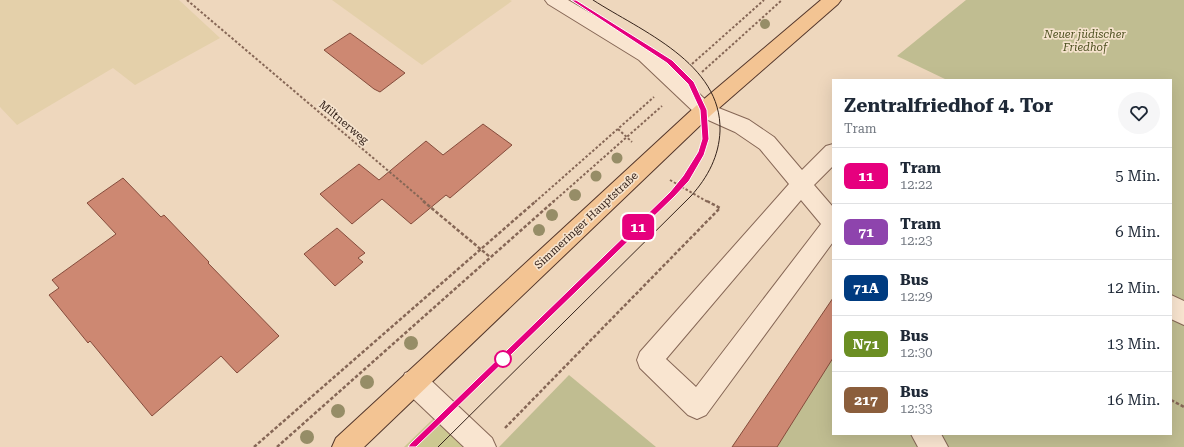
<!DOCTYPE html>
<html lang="de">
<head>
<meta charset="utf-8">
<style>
	:root { --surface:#fff; --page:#f6f6f7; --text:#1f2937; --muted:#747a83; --line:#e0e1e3 }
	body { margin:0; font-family:"Roboto Serif",serif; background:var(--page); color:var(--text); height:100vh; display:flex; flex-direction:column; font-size:15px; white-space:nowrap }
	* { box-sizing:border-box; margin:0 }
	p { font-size:13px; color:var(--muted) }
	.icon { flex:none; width:22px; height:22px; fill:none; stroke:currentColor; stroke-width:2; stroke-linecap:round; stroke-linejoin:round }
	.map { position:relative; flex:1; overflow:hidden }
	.drawer { position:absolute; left:832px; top:79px; width:340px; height:356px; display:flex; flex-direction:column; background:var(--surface); border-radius:0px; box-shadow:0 4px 16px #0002 }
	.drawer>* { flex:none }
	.badge { padding:0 8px; border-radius:6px; font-size:14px; line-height:26px }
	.map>.badge { position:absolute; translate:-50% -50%; box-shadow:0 0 0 2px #fff }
	.round { display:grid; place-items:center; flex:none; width:42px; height:42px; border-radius:21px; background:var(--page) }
	.headline { display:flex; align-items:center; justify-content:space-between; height:68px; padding:0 12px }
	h1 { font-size:19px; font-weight:700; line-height:30px }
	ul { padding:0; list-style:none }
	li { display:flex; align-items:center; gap:12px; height:56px; padding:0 12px; border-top:1px solid var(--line) }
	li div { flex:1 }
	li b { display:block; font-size:15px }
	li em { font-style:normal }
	li .badge { min-width:44px; font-weight:700; text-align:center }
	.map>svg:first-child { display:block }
	.farmland { fill:#e4d0aa }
	.green { fill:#ccc891 }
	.cemetery { fill:#c0bd91 }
	.building { fill:#cd8872; stroke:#854c3c }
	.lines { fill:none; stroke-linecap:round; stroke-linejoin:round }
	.minor-casing { stroke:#866756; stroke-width:2 }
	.major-casing { stroke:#53362b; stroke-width:2 }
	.path-far1 { stroke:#866756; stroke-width:2; stroke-dasharray:2.5 2; stroke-linecap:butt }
	.path { stroke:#866756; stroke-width:2.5; stroke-dasharray:3.5 2; stroke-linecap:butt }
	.minor { fill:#f9e5d0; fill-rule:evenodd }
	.major { fill:#f3c493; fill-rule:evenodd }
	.tram { stroke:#35231b; stroke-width:1 }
	.tree { fill:#968d67 }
	.line { fill:#e6007e; stroke:#fff }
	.stop-dot { fill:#fff; stroke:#e6007e; stroke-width:2 }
	.labels { text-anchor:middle; stroke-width:3.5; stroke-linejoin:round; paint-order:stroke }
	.park-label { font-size:11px; font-style:italic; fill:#4e5121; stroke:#f5e2cc }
	.street-label { font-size:11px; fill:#35231b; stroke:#f5e2cc }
</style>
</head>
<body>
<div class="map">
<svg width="1184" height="447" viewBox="0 0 1184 447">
	<rect width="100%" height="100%" fill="#eed7bd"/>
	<!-- farmland -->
	<g class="farmland">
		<path d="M0,0H179L220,38L135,85L113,68L17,125L0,107Z"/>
		<path d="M332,0H510L512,1L422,65Z"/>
	</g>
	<!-- green -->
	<path class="green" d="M435,417L465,447H404Z"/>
	<!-- cemetery -->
	<g class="cemetery">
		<path d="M966,0H1184V447H732L833,298V434H1171V80H947L897,56Z"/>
		<path d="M569,375L656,447H499Z"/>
	</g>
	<!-- building -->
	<g class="building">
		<path d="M350,33L405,73L380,92L374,89L324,50Z"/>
		<path d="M483,124L512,145L450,198L446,195L411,224L382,199L352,224L320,194L359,164L379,180L426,141L443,155Z"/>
		<path d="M123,178L161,217L164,215L209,262L208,263L279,336L237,373L221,356L152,416L90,341L88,343L49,295L59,288L52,280L116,234L87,203Z"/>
		<path d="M337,228L365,253L358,258L363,262L335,286L304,254Z"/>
		<path d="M833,298V358L777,447H732Z"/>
	</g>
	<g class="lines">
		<!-- minor casing -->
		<g class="minor-casing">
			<g id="minor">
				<path d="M545,0H568L653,50L711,105L749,120L774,137L802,170L826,146L833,144V166L814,185L833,207V242L706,415L697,419L688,415L640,368L637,360L640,352L789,184L760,149L735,132L697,115L639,60L548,4ZM801,200L821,224L696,387L666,359Z"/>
				<path d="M1171,295L1184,301V325L1171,319Z"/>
				<path d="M414,370L423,373L492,438L496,447H464L405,391L401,382L405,373Z"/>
				<path d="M911,434H941L948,447H918Z"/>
			</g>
		</g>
		<!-- major casing -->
		<g class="major-casing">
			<path id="major" d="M821,0H841L838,4L711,115L364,447H332L336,438L697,105Z"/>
		</g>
		<!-- path-far1 -->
		<g class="path-far1">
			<path d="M187,0L425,202"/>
			<path d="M692,64L764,0"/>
			<path d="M702,72L782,0"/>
			<path d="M618,129L632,142"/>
			<path d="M670,180L708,202"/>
			<path d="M535,202L654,97"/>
			<path d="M553,202L662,106"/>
		</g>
		<!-- path -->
		<g class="path">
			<path d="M423,201L490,257"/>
			<path d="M1171,400L1184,407"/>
			<path d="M505,428L720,208L707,201"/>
			<path d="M254,447L536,201"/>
			<path d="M277,447L554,201"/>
		</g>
		<!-- minor -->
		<use href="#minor" class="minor"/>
		<!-- major -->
		<use href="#major" class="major"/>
		<!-- tram -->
		<g class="tram">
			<path d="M413,447L673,194L698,161L705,139L704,110L694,88L670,61L574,0"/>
			<path d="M438,447L691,196C708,177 719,156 720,131C722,63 641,31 593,0"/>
		</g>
	</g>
	<!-- trees -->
	<g class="tree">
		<circle cx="765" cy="24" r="5"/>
		<circle cx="617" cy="158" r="5.5"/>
		<circle cx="596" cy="176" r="5.5"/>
		<circle cx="575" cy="195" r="6"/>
		<circle cx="552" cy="215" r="6"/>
		<circle cx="539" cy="230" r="6"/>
		<circle cx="411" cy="343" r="7"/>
		<circle cx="367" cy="382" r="7"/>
		<circle cx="338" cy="411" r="7"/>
		<circle cx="307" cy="437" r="7"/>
	</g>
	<!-- line -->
	<path class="line" d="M571,0H576L672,60L694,82L707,110L709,139L704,155L689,181L675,196L416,447H408L410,444L670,192L683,176L698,152L702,139L700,110L688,84L667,63Z"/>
	<!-- markers -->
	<circle class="stop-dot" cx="503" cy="359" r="8"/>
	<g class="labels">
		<!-- park labels -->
		<g class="park-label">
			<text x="1085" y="38">Neuer jüdischer<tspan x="1085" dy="13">Friedhof</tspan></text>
		</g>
		<!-- street labels -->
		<g class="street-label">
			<text transform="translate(344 122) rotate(40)" y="4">Miltnerweg</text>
			<text transform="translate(586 220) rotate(-43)" y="4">Simmeringer Hauptstraße</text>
		</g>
	</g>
</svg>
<b class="badge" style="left:638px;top:227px;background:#e6007e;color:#fff">11</b>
<section class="drawer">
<div class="headline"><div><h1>Zentralfriedhof 4. Tor</h1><p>Tram</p></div><a class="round"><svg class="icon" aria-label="heart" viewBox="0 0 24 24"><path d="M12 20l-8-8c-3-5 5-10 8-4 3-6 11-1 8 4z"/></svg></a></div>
<ul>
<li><span class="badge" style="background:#e6007e;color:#fff">11</span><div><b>Tram</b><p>12:22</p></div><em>5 Min.</em></li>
<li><span class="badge" style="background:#8e44ad;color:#fff">71</span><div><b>Tram</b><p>12:23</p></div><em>6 Min.</em></li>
<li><span class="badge" style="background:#003b80;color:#fff">71A</span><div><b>Bus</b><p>12:29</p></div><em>12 Min.</em></li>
<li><span class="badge" style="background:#6b8e23;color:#fff">N71</span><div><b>Bus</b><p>12:30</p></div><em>13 Min.</em></li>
<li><span class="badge" style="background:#8b5e3c;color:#fff">217</span><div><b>Bus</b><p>12:33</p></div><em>16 Min.</em></li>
</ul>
</section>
</div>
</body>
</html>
